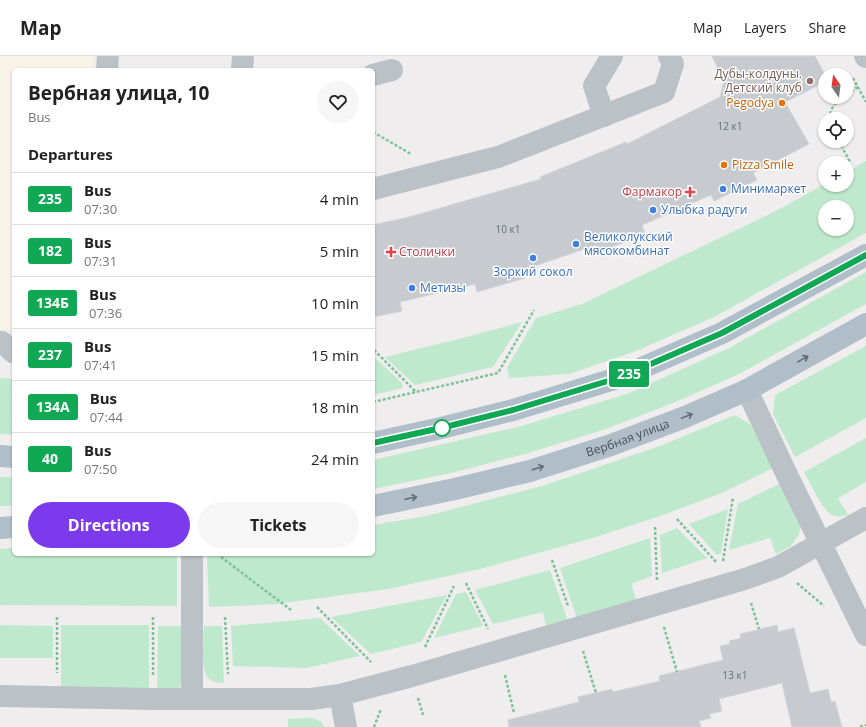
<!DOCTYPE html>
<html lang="en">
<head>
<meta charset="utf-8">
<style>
	:root { --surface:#fff; --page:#f6f6f6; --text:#222; --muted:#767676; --line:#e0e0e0; --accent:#7c3aed }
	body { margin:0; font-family:"Open Sans",sans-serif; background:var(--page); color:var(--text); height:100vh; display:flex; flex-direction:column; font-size:15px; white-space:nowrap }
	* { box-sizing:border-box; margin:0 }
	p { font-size:13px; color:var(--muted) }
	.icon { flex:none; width:22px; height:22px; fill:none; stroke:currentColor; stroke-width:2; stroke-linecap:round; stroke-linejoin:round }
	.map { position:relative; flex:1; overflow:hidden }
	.details { position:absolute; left:12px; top:12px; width:363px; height:488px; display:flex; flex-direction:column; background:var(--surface); border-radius:6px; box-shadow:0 1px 3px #0004 }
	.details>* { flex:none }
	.badge { padding:0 8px; border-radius:3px; font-size:14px; line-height:26px }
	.needle { width:26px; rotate:346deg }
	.tools { position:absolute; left:818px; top:12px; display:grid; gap:8px }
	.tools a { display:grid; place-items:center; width:36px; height:36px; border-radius:50%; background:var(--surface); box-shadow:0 1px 3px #0004; font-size:20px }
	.map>.badge { position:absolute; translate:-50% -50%; box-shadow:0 0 0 2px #fff }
	h2 { padding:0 16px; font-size:15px; line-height:36px }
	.round { display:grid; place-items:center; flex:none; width:42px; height:42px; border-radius:21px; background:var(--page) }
	.overview { display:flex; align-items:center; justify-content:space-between; height:68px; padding:0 16px }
	h1 { font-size:19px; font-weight:700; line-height:30px }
	.button { display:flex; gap:8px; margin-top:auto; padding:8px 16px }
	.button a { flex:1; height:46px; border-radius:24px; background:var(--accent); color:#fff; font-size:16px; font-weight:700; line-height:46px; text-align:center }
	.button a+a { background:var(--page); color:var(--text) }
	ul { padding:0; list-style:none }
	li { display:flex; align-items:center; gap:12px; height:52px; padding:0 16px; border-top:1px solid var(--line) }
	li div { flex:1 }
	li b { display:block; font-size:15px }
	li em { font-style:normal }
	li .badge { min-width:44px; font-weight:700; text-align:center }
	header { display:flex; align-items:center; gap:24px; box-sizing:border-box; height:56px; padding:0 20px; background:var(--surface); border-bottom:1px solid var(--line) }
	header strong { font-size:19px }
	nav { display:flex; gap:22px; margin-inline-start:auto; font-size:14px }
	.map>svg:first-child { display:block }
	.commercial { fill:#f9f2e7 }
	.green { fill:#bfe9cc; fill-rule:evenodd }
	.building { fill:#c7cacf; stroke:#d1d4d8 }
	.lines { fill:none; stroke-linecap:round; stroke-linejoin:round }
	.path { stroke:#7cc299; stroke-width:2.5; stroke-dasharray:3 2; stroke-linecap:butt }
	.minor { stroke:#bac2c8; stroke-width:22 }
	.major { stroke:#afbec9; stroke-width:22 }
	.oneway { stroke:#616c74 }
	.line-casing { stroke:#fff; stroke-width:9 }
	.line { stroke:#10a855; stroke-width:6 }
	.education-dot { fill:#8d6e63; stroke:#fff; stroke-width:1.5 }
	.food-dot { fill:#e8710a; stroke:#fff; stroke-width:1.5 }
	.shop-dot { fill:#3f7fe0; stroke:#fff; stroke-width:1.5 }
	.health-dot { fill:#e0444e; stroke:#fff; stroke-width:1.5 }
	.stop-dot { fill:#fff; stroke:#10a855; stroke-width:2 }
	.labels { text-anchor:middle; stroke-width:3; stroke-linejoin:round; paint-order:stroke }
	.number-label { font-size:10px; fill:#676f76 }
	.education-label { font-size:12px; fill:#785e54; stroke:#fff; text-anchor:end }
	.food-label { font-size:12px; fill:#c56008; stroke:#fff; text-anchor:end }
	.shop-label { font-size:12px; fill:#366cbe; stroke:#fff; text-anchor:start }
	.health-label { font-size:12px; fill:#be3a42; stroke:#fff; text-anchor:end }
	.street-label { font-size:12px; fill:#475158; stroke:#fff }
</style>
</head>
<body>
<header>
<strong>Map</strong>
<nav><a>Map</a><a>Layers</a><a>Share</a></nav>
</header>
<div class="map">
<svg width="866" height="671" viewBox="0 0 866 671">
	<rect width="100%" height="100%" fill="#efeded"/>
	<!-- commercial -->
	<path class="commercial" d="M0,0H93V14H14V274H0Z"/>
	<!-- green -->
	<g class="green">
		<path d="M866,105V177L714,261L636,295L569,318L509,322L507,312L536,262L582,248L776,155L825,128V129H847V116ZM825,151H847V173H825Z"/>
		<path d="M866,216V248L737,319L678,345L606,373L525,398L451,417L373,433V404L518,371L627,338L729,292Z"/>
		<path d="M522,266L493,311L415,329L385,301L467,281Z"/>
		<path d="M866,290V362L795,401L773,358L775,339Z"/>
		<path d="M373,303H376L402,327L403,332L373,339Z"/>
		<path d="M0,322L14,323V379L0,378Z"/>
		<path d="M735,359L751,369L773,412L724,436L663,459L596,481L480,513L388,533L276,548L209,551L207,500L209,498H373V469L426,460L542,430L660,390Z"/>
		<path d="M866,382V426L838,442L848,459C842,460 838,461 832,459C822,454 810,426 804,416Z"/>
		<rect x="0" y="421" width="14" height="29"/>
		<path d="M783,426L801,463L799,478L791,490L776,498L770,482L729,494L738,448Z"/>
		<path d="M728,453L721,497L717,499L689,468Z"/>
		<path d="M677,472L707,502L662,517L660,479Z"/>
		<path d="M650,482L652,520L631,528L637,545L578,565L560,512Z"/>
		<path d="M14,492V498H177V550L0,549V493Z"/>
		<path d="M550,514L569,568L547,574L543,556L493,568L475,534Z"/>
		<path d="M466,536L483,570L434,582L456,538Z"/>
		<path d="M447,539L421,586L371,598L331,561Z"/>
		<path d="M320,562L360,600L306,612L233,610L231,570Z"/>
		<path d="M0,569L53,570V602H0Z"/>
		<path d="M61,569H149V637L61,634Z"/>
		<path d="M158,570H182V624L180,631L176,635L157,636Z"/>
		<path d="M204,570H222L224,627C219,627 214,626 209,623C200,616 204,582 204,570Z"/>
		<path d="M312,662L320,665L325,671H288V663Z"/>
	</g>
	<!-- building -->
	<g class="building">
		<path d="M712,0H815L825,19V26L785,46L809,88L753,117L757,124L714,145L711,139L642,169L645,178L599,196L596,189L523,214L525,222L477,236L475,228L400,246L402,255L373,261V169L409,161L541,123L540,121L626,86L627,88L720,41L724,25Z"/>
		<path d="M777,569L778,576L794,572L810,637L828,633L831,646L835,645L842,671H792L782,627L719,643L722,655L709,658L711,662L699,665L701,671H509L508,664L579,646L578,641L612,633L613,636L660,625L659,620L723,604L720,590L730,588L729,585L741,582L740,578Z"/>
	</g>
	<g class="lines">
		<!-- path -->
		<g class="path">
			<path d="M853,22L866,46"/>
			<path d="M847,38L858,31"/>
			<path d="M830,63C829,54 835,47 841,41"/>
			<path d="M373,76L411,98"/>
			<path d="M839,85L850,106"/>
			<path d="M374,294L415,335"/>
			<path d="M373,346L498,317L534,254"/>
			<path d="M677,463L717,507"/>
			<path d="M655,471L657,525"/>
			<path d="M217,498L291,554"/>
			<path d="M552,504L568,550"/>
			<path d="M723,505L733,441"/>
			<path d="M466,527L488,573"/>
			<path d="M797,527L824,550"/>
			<path d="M751,547L759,573"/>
			<path d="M317,551L371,606"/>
			<path d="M57,561V617"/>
			<path d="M225,561L228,618"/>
			<path d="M664,571L677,616"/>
			<path d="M425,591L454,530"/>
			<path d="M583,595L596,637"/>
			<path d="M153,619V561"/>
			<path d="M505,619L514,657"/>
			<path d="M418,642L423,659"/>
			<path d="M374,671L381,653"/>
			<path d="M860,671L866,669"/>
		</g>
		<!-- minor -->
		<g class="minor">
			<path d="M865,0L866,1"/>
			<path d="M107,14L108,0"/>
			<path d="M242,14L243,0"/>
			<path d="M373,19L392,14"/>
			<path d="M604,60L594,30L612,0"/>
			<path d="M373,133L498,101L664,36L673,8L669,0"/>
			<path d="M0,286H2L14,297"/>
			<path d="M747,334L787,419L866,579"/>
			<path d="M192,498V643"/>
			<path d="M340,639L346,671"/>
			<path d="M0,640L153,643H311L340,639L412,620L745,523L778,511L866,462"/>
		</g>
		<!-- major -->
		<g class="major">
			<path d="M373,387L441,372L513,354L621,321L722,277L866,199"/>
			<path d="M0,400L14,401"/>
			<path id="s1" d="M373,450L455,433L530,415L611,389L685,361L747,334L866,268"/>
			<path d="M0,472L14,471"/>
		</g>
	</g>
	<!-- one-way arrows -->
	<defs><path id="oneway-shaft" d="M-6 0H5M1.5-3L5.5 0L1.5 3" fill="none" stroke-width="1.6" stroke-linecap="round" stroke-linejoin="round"/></defs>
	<g class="oneway">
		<use href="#oneway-shaft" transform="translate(803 303) rotate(-29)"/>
		<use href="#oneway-shaft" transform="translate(687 360) rotate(-22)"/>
		<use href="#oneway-shaft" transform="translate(538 412) rotate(-18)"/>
		<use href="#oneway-shaft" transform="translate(411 442) rotate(-12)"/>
	</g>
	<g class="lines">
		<!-- line casing -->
		<g class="line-casing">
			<path id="line" d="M373,387L441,372L513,354L621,321L722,277L866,199"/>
		</g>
		<!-- line -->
		<use href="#line" class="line"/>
	</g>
	<!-- markers -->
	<circle class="education-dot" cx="810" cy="25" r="4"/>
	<g class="food-dot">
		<circle cx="782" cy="47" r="4"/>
		<circle cx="724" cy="109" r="4"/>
	</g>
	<g class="shop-dot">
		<circle cx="723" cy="133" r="4"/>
		<circle cx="653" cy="154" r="4"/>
		<circle cx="576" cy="188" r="4"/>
		<circle cx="533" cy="202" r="4"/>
		<circle cx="412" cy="232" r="4"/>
	</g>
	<g class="health-dot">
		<path d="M688 130h4v4h4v4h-4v4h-4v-4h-4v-4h4z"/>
		<path d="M389 190h4v4h4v4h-4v4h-4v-4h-4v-4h4z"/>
	</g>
	<circle class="stop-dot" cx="442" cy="372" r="8"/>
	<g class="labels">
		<!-- number labels -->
		<g class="number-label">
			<text x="730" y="74">12 к1</text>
			<text x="508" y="177">10 к1</text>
			<text x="735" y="623">13 к1</text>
		</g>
		<!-- education labels -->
		<g class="education-label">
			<text x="802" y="22">Дубы-колдуны.<tspan x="802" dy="14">Детский клуб</tspan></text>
		</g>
		<!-- food labels -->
		<g class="food-label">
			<text x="774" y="51">Pegodya</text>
			<text x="732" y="113" text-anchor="start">Pizza Smile</text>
		</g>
		<!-- shop labels -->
		<g class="shop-label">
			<text x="731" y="137">Минимаркет</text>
			<text x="661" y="158">Улыбка радуги</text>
			<text x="584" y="185">Великолукский<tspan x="584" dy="14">мясокомбинат</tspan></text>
			<text x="533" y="220" text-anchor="middle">Зоркий сокол</text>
			<text x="420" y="236">Метизы</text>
		</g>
		<!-- health labels -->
		<g class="health-label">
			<text x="682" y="140">Фармакор</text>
			<text x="399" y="200" text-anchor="start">Столички</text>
		</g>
		<!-- street labels -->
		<g class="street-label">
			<text dy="4" stroke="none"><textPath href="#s1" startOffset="264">Вербная улица</textPath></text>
		</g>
	</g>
</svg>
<div class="tools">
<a><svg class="needle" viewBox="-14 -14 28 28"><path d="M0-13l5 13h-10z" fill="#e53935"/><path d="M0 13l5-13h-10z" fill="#767676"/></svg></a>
<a><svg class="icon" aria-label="locate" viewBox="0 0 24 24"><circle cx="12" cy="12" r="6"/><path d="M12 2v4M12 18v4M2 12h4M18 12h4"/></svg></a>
<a>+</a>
<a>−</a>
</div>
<b class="badge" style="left:629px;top:318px;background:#10a855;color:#fff">235</b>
<section class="details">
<div class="overview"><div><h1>Вербная улица, 10</h1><p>Bus</p></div><a class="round"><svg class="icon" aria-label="heart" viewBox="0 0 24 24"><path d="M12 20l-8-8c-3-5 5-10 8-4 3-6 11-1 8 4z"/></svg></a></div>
<h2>Departures</h2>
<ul>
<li><span class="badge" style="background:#10a855;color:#fff">235</span><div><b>Bus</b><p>07:30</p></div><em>4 min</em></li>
<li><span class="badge" style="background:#10a855;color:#fff">182</span><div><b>Bus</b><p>07:31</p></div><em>5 min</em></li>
<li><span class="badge" style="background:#10a855;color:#fff">134Б</span><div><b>Bus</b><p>07:36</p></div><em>10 min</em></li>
<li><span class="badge" style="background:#10a855;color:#fff">237</span><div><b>Bus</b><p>07:41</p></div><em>15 min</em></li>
<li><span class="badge" style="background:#10a855;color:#fff">134А</span><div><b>Bus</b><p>07:44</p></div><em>18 min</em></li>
<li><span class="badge" style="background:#10a855;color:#fff">40</span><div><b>Bus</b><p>07:50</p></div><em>24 min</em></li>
</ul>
<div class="button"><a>Directions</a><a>Tickets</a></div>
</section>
</div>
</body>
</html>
